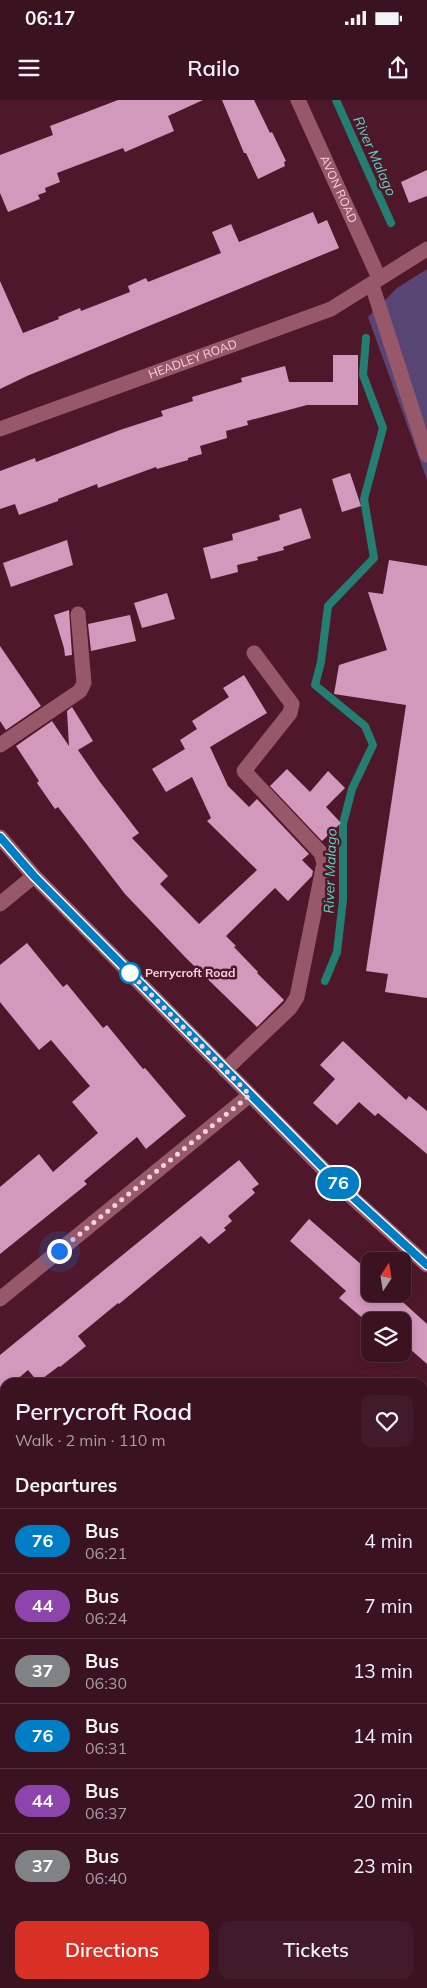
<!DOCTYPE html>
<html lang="en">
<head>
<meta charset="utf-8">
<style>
	:root { --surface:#3a1220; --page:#411b29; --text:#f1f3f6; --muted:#ab9ea5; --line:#54323e; --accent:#d93025 }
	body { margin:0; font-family:Mulish,sans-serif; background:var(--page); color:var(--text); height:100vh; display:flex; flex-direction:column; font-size:19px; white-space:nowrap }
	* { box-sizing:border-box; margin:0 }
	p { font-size:16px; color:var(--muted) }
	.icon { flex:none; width:28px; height:28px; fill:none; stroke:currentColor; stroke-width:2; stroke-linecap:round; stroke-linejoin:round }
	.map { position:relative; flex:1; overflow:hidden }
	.sheet { position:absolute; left:0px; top:1278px; width:428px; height:611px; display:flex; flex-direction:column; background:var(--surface); border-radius:15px 15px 0 0; box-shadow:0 2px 8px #0003,0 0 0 1px var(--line) }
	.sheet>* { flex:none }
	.badge { padding:0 10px; border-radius:16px; font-size:18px; line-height:32px }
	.needle { width:32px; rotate:12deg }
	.tools { position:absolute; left:361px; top:1152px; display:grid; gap:10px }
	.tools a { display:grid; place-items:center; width:50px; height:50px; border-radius:10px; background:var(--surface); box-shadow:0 2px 8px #0003,0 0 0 1px var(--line); font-size:25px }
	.you { position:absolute; width:25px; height:25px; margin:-12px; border:4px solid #fff; border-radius:50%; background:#1a73e8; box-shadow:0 0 0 8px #1a73e833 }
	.map>.badge { position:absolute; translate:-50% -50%; box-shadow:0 0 0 2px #fff }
	h2 { padding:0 15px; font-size:19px; line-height:45px }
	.round { display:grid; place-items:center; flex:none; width:52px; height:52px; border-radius:10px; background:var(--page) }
	.summary { display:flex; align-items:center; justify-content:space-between; height:85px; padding:0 15px }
	h1 { font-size:24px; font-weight:600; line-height:38px }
	.action { display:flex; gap:10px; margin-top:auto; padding:10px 15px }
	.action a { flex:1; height:58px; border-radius:10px; background:var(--accent); color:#fff; font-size:20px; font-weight:600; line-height:58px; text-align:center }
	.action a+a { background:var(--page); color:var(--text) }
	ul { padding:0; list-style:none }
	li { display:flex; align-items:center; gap:15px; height:65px; padding:0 15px; border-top:1px solid var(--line) }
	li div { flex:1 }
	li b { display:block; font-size:19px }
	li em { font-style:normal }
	li .badge { min-width:55px; font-weight:700; text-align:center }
	.status { display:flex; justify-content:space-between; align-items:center; height:35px; padding:0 25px; background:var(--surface); direction:ltr }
	.status svg { height:14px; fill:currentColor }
	header { display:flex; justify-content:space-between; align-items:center; height:65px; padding:0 15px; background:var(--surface); font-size:22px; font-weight:600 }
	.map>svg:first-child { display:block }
	.green { fill:#584573 }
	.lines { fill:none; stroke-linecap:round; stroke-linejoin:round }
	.stream { stroke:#247e71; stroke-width:8 }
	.building { fill:#d399bc }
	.path { stroke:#a07280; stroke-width:3; stroke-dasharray:5 2.5; stroke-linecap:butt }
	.minor { stroke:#97596a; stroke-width:15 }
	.highway { stroke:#cc708b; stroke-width:15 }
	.line-casing { stroke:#fff; stroke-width:11 }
	.line { stroke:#007ec5; stroke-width:8 }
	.walk { stroke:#f8d3dc; stroke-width:5; stroke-dasharray:0 9 }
	.stop-dot { fill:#fff; stroke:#007ec5; stroke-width:2.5 }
	.labels { text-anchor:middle; stroke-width:5; stroke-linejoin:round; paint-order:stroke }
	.street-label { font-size:12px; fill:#f8d3dc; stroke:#4e182a }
	.stop-label { font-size:12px; font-weight:bold; fill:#f8d3dc; stroke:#4e182a; text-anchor:start }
	.water-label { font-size:14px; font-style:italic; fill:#5bd8c5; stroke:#4e182a }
</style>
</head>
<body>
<div class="status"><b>06:17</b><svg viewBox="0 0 49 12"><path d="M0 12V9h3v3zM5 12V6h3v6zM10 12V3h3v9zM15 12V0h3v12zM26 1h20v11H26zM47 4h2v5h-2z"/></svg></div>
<header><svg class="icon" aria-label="menu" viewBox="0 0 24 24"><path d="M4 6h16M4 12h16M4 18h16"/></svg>Railo<svg class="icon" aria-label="share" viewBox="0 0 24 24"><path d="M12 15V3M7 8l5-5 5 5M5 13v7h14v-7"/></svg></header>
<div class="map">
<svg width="427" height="1888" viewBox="0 0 427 1888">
	<rect width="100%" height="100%" fill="#4e182a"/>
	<!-- green -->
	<g class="green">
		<path d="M427,169V380L368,217L397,188Z"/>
		<path d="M110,1884H188L186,1888H94Z"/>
		<path d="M199,1884H318L310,1888H197Z"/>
		<path d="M380,1884H409L400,1888H372Z"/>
	</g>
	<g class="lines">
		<!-- stream -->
		<g class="stream">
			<path d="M336,0L391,123"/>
			<path d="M325,881L337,852L343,800V724L352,689L373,645L365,626L315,585L321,562L328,506L374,458L364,399L383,328L363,275L366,238"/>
		</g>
	</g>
	<!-- building -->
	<g class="building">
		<path d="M118,0H203L168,16L174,31L125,52L123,48L57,73L60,82L45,88L46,92L38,95L40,99L8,112L0,93V55L53,35L50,26Z"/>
		<path d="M222,0H254L270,33L272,32L286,61L284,62L285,66L258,79L246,53H244Z"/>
		<path d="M427,70V96L409,103L401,82Z"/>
		<path d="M313,112L318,124L327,120L339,148L27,276L0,289V181L23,233L59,219L58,217L80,208L81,211L130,192L128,186L146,178L148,182L221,153L212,132L231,124L239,142Z"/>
		<path d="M333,255H358V305H307L247,321L248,325L226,331L227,338L200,346L202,354L188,358V360L157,369L156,367L98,388L97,384L58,399V401L19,415L15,404L0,409V371L35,358L36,362L120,330L163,316L161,311L193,301L192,297L242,282L241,278L285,266L289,282H333Z"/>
		<path d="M350,373L361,406L342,412L332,379Z"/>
		<path d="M301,408L311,438L283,447L284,450L257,457L258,460L237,465L238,472L211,479L203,448L233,440L232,434L280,420L279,415Z"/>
		<path d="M67,440L73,465L11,487L3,463Z"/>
		<path d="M389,460L427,466V898L385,892L388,874L366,871L406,605L334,594L339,565L387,550L368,492L383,494Z"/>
		<path d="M167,493L175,519L142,528L134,503Z"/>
		<path d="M69,510L72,555L65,556L64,548L54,515Z"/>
		<path d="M130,515L136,541L91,551L88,524Z"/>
		<path d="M0,546L41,606L6,630L0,621Z"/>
		<path d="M244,575L267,613L210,647L228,686L249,707L257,699L309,754L302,760L313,771L312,776L288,801L275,788L226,836L236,846L234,847L258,872L257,873L284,900L257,927L186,858L125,794L58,707L55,709L37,683L39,681L16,646L52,621L69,646L67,611L72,607L93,641L78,650L100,682L139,733L132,738L168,776L160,784L199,824L257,770L207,721L211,718L192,677L166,692L152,669L185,649L180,640L197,629L192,621L229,597L223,588Z"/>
		<path d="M287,669L310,692L328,671L345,688L326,707L341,723L322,741L270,686Z"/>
		<path d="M27,843L63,887L67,884L103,928L107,925L143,969L145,968L186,1016L146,1049L137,1037L84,1081L87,1084L0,1154V1087L39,1054L53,1072L98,1033L72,1002L90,986L51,940L39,950L0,902V865Z"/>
		<path d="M343,941L406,1000L409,996L427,1011V1054L378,1013L375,1016L359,1002L337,1025L313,1003L335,979L320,965Z"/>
		<path d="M239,1060L259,1084L252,1089L255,1093L228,1116L232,1121L224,1128L226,1130L209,1144L201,1136L119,1204L118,1203L78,1236L86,1246L60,1267L59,1266L38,1282L28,1270L14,1282H5V1290L0,1294V1255Z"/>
		<path d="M309,1119L370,1172V1194H394L427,1224V1264L402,1242V1221H366L339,1198L346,1191L290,1141Z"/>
	</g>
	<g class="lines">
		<!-- path -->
		<g class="path">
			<path d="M422,1811L427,1809"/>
			<path d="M191,1888L192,1884"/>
		</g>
		<!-- minor -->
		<g class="minor">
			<path id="s1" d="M298,0L379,178"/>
			<path d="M372,185L427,355"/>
			<path id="s2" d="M0,329L331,209L427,149"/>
			<path d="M0,645L80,591L84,583L78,514"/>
			<path d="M0,737L34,776L345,1091L427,1165"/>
			<path d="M0,804L34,776"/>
			<path d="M225,970L290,908L297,897L324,763L321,753L244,671L290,613L292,604L254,553"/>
			<path d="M0,1199L250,995"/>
			<path d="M422,1516L427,1513"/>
			<path d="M422,1534L427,1543"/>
			<path d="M0,1645L5,1644"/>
		</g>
		<!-- highway -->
		<g class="highway">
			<path d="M422,1853L427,1851"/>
			<path d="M354,1888L362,1884"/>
			<path d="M417,1888L427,1883"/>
		</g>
	</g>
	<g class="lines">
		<!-- line casing -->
		<g class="line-casing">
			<path id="line" d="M0,737L34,776L345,1090L427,1165"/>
		</g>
		<!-- line -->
		<use href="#line" class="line"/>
		<!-- walk -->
		<path class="walk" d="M59,1151L250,995L130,873"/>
	</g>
	<!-- markers -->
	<circle class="stop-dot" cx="130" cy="873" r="10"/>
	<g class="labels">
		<!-- street labels -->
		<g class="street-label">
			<text dy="4" stroke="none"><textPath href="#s1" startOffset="98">AVON ROAD</textPath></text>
			<text dy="4" stroke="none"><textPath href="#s2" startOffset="205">HEADLEY ROAD</textPath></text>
		</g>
		<!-- stop labels -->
		<g class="stop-label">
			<text x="145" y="877">Perrycroft Road</text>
		</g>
		<!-- water labels -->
		<g class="water-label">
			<text transform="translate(375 56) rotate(66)" y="5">River Malago</text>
			<text transform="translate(330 771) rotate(-88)" y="5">River Malago</text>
		</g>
	</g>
</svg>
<div class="tools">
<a><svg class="needle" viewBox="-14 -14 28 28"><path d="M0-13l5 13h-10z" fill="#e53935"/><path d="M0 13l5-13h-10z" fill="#ab9ea5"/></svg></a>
<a><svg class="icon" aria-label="layers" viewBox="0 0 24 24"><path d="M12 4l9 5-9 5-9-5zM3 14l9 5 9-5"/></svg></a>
</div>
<div class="you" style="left:59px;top:1151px"></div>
<b class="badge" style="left:338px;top:1083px;background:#007ec5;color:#fff">76</b>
<section class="sheet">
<div class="summary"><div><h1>Perrycroft Road</h1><p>Walk · 2 min · 110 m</p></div><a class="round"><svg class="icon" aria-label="heart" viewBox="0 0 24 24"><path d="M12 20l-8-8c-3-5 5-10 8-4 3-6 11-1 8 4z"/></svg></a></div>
<h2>Departures</h2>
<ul>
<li><span class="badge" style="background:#007ec5;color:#fff">76</span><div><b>Bus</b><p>06:21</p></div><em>4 min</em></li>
<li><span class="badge" style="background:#8e44ad;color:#fff">44</span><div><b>Bus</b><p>06:24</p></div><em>7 min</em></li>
<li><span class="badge" style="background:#808285;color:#fff">37</span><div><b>Bus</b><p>06:30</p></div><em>13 min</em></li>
<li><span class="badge" style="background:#007ec5;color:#fff">76</span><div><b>Bus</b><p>06:31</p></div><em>14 min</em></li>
<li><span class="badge" style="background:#8e44ad;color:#fff">44</span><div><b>Bus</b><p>06:37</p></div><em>20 min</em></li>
<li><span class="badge" style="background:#808285;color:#fff">37</span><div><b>Bus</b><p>06:40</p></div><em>23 min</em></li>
</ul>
<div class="action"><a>Directions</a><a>Tickets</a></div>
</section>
</div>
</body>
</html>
